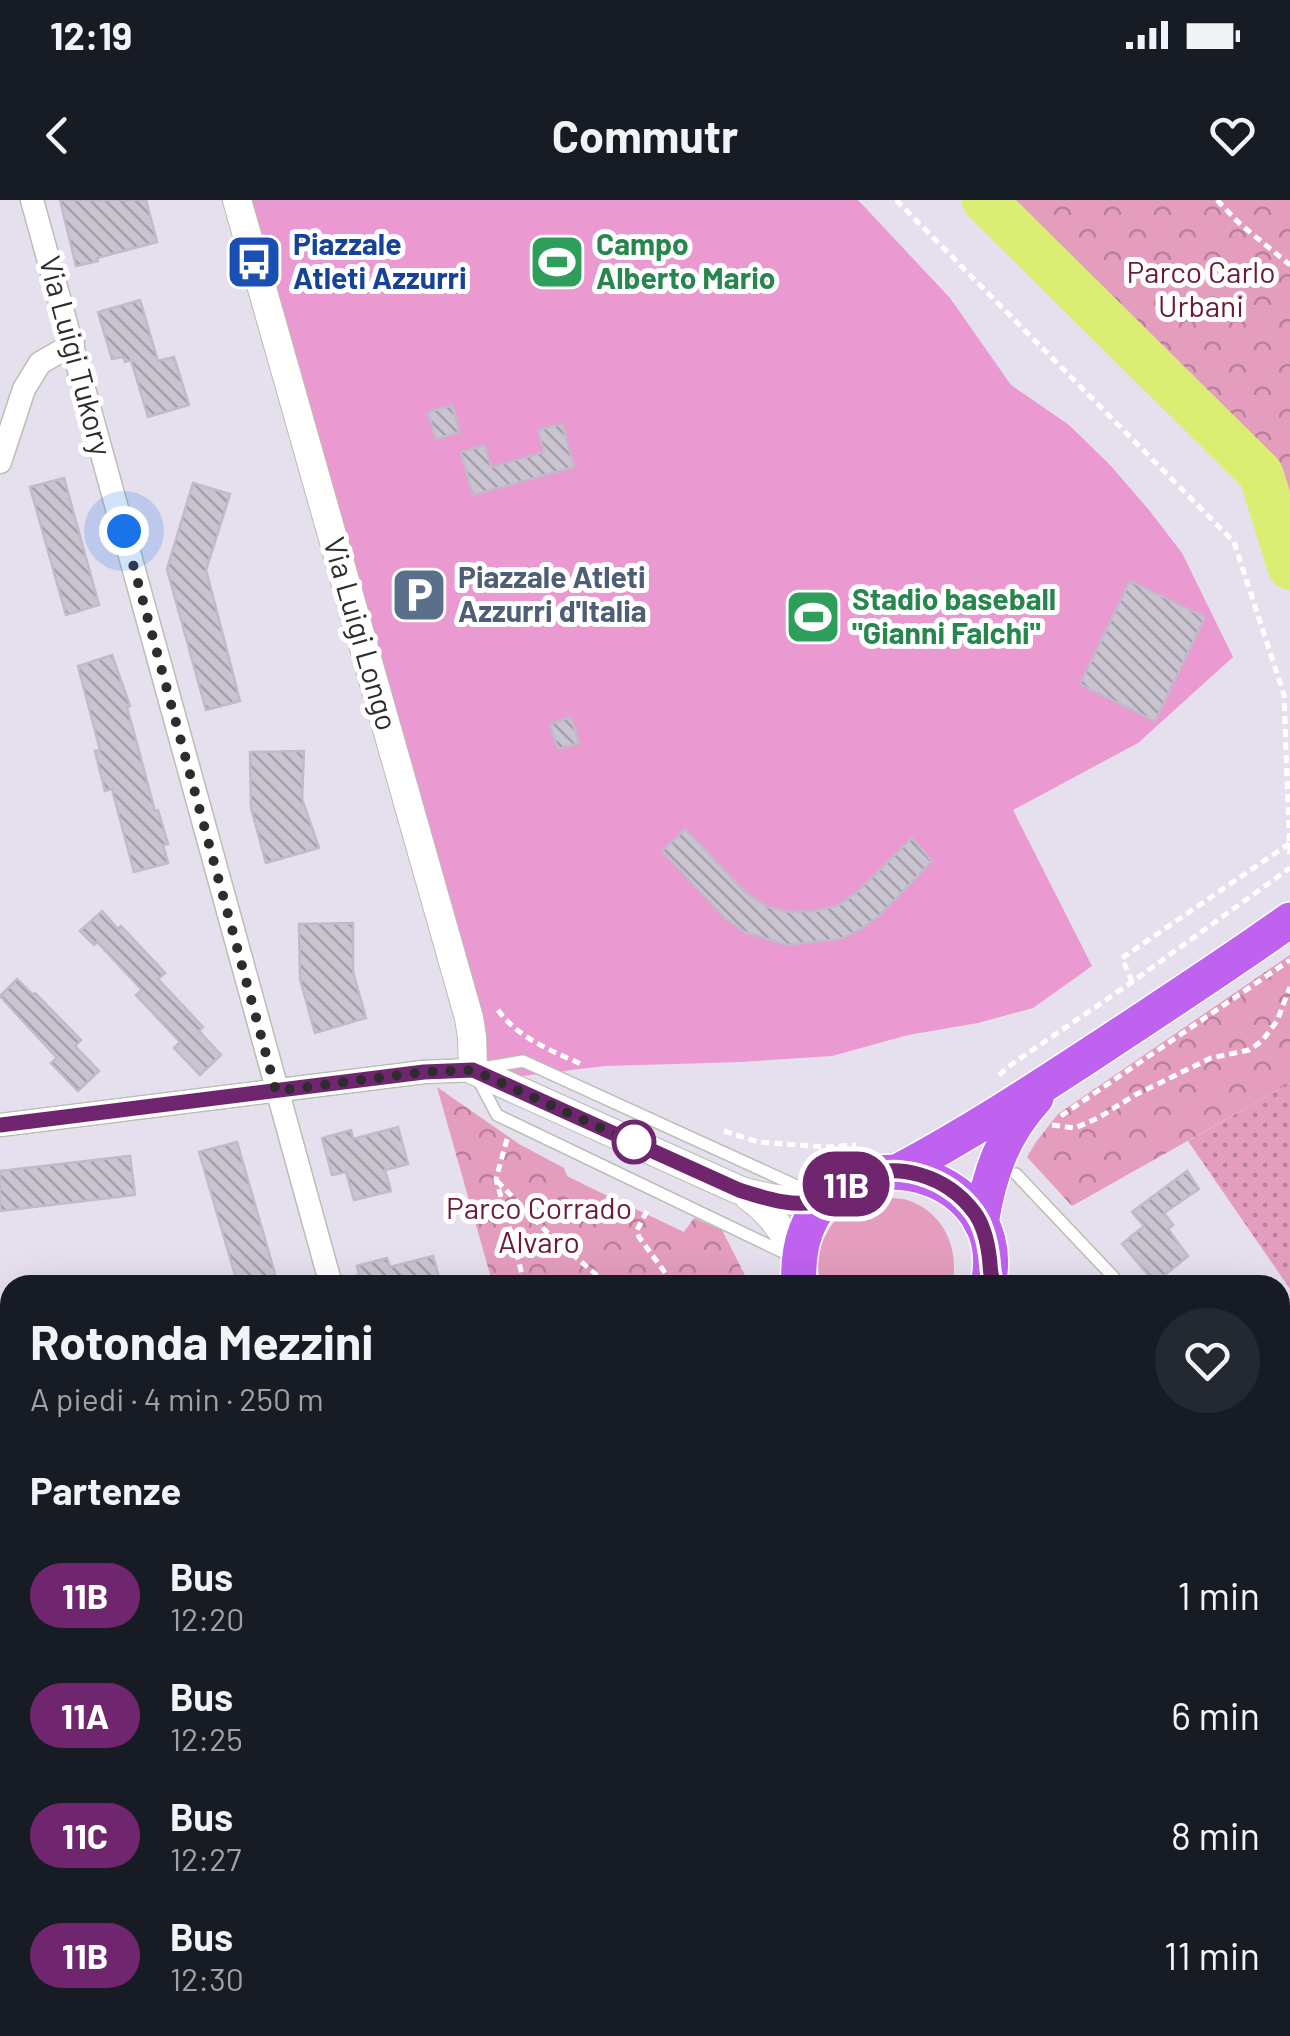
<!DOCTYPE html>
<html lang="it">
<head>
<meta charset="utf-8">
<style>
	:root { --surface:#171b24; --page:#242831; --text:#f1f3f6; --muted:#9ea1a6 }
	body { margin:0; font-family:Barlow,sans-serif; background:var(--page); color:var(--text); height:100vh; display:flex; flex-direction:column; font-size:38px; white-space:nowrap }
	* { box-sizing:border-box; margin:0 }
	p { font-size:32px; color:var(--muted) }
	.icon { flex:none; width:55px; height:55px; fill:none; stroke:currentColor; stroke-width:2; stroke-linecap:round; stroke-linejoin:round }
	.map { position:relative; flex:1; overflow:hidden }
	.panel { position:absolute; left:0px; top:1075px; width:1290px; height:762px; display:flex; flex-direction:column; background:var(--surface); border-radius:30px 30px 0 0; box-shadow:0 10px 40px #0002 }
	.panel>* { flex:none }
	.badge { padding:0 20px; border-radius:32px; font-size:35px; line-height:65px }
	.you { position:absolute; width:50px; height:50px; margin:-25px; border:8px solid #fff; border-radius:50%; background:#1a73e8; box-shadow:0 0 0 15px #1a73e833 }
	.map>.badge { position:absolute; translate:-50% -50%; box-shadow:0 0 0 5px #fff }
	h2 { padding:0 30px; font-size:38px; line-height:90px }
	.round { display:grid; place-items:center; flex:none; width:105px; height:105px; border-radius:52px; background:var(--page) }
	.overview { display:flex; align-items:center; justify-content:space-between; height:170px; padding:0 30px }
	h1 { font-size:48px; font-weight:700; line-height:75px }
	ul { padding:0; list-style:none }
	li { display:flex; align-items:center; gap:30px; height:120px; padding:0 30px }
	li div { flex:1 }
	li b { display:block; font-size:38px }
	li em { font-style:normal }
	li .badge { min-width:110px; font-weight:700; text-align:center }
	.status { display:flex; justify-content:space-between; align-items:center; height:70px; padding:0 50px; background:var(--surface); direction:ltr }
	.status svg { height:28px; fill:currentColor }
	header { display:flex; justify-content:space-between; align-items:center; height:130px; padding:0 30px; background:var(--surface); font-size:45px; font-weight:700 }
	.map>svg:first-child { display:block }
	.grass { fill:#e49dbd }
	.park { fill:url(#park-crowns) }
	.garden { fill:url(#garden-dots) }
	.pitch { fill:#eb99d1 }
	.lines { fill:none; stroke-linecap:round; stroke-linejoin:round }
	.river { stroke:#dbee74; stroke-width:45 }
	.building { fill:url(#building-back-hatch); stroke:#c2b9ca; stroke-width:2.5 }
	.service-casing { stroke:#b7c0b3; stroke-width:14 }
	.minor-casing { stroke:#b7c0b3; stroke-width:25 }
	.tertiary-casing { stroke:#b7c0b3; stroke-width:30 }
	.primary-casing { stroke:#fff; stroke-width:38 }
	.path { stroke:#fff; stroke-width:5; stroke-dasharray:8 5; stroke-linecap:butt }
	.service { stroke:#fff; stroke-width:11 }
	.minor { stroke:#fff; stroke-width:22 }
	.tertiary { stroke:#fff; stroke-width:28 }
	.primary { stroke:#bf62f0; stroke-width:35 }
	.line-casing { stroke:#fff; stroke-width:22 }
	.line { stroke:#70266f; stroke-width:15 }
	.walk { stroke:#2d2d2d; stroke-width:10; stroke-dasharray:0 18 }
	.stop-dot { fill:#fff; stroke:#70266f; stroke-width:5 }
	.labels { text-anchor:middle; stroke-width:10; stroke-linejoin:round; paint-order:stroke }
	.transit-label { font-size:30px; font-weight:bold; fill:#164399; stroke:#fff; text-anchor:start }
	.leisure-label { font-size:30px; font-weight:bold; fill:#27864d; stroke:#fff; text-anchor:start }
	.park-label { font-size:30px; fill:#6b1b35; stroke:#fff }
	.street-label { font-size:30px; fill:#2d2d2d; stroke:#fff }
	.service-label { font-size:30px; font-weight:bold; fill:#4e5e75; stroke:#fff; text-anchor:start }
</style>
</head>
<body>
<div class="status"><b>12:19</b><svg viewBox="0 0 49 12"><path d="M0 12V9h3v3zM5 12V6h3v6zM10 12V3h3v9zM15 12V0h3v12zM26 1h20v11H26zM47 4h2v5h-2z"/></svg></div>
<header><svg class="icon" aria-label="back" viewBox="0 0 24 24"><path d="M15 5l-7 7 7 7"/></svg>Commutr<svg class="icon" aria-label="heart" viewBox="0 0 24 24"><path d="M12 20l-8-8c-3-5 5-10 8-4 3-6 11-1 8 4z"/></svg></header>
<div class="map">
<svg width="1290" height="1836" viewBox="0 0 1290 1836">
	<defs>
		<pattern id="park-crowns" width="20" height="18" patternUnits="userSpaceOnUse" patternTransform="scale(2.5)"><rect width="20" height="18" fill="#e49dbd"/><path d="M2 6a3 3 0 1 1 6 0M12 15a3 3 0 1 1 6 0" fill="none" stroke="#b9809a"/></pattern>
		<pattern id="garden-dots" width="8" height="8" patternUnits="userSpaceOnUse" patternTransform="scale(2.5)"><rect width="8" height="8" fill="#e49dbd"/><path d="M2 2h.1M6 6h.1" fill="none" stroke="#b9809a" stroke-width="1.8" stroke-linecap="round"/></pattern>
		<pattern id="building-back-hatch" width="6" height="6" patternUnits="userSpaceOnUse" patternTransform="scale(2.5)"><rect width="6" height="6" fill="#cac4d1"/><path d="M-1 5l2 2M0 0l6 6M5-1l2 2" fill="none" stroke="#a4a0aa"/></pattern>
	</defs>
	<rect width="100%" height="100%" fill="#e6dfee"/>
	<!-- grass -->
	<path class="grass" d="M883,997C890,998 900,998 907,1000C944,1012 960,1049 952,1085H821C811,1053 828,1017 859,1003C866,1000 875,999 883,997Z"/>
	<!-- park -->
	<g class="park">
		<path d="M984,0H1290V367L1261,273Z"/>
		<path d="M1290,755V883L1072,1006L1027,957L1036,942L1058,914Z"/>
		<path d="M437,887L519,944L564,968L567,976L587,986L684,1032L694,1018L722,1030L750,1085H493Z"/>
		<path d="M710,1828H987L990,1836H713Z"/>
		<path d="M1071,1828H1175L1177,1836H1073Z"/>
	</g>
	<!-- garden -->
	<path class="garden" d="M1290,883V1089L1188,941Z"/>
	<!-- pitch -->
	<path class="pitch" d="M230,0H858L950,98L1011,185L1069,225L1110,265L1149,310L1182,353L1233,457L1138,543L1013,610L1092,766L1033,808L978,823L908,835L832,856L741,862L605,866L480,881Z"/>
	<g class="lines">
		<!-- river -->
		<path class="river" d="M984,0L1261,274L1290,367"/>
	</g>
	<!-- building -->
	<g class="building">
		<path d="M60,0H146L157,42L97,58L98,61L76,66Z"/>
		<path d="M140,100L158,161L174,157L189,205L148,217L131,160L125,162L123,157L112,159L98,112Z"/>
		<path d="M452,205L460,232L436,239L428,212Z"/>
		<path d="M562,224L574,267L473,295L461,252L485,245L491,267L544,252L538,230Z"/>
		<path d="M64,278L99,405L66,415L30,287Z"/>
		<path d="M193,283L230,294L206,370L240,501L206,510L167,369Z"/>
		<path d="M1130,381L1205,417L1155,521L1080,484Z"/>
		<path d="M112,455L130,506L127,507L155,611L158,610L168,644L163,645L168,663L134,672L112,589L105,591L95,551L100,550L78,466Z"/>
		<path d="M571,517L579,543L558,549L550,524Z"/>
		<path d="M304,551L302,599L319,648L266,663L251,608L250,552Z"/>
		<path d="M685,629L745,692L768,707L790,712L816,711L839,705L857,692L912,638L932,661L878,717L859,730L840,739L786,745L745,732L725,718L662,651Z"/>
		<path d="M102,711L118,729L121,726L165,773L158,779L203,827L199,831L221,855L200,875L174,848L180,842L136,795L142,790L97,742L94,745L80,731Z"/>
		<path d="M353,723V772L366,818L315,833L300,779L299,724Z"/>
		<path d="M17,779L33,795L35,793L81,840L75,846L99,871L78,891L51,863L57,858L0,796Z"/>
		<path d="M398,927L408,964L385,970L391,991L354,1000L346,972L332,975L322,938L351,930L353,939Z"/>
		<path d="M237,942L275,1074L238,1085L199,952Z"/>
		<path d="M130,956L135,995L0,1011V971Z"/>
		<path d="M1187,971L1199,989L1164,1013L1173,1025L1168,1029L1188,1056L1155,1083L1122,1044L1144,1026L1132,1012Z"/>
		<path d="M433,1056L441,1085H348L347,1078L359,1075L357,1066L387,1058L390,1067Z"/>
	</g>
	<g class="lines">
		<!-- service casing -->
		<g class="service-casing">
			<g id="service">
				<path d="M482,868L523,861L810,992"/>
				<path d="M477,877L497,915L789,1055"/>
				<path d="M1016,974L1121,1085"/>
			</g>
		</g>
		<!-- minor casing -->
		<g class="minor-casing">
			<g id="minor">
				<path d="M32,0L331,1085"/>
				<path d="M0,262L24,189L40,163L73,144"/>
				<path d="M0,925L424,872L473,870"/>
				<path d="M0,1320L10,1336"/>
				<path d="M0,1694L10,1711"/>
				<path d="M0,1824L10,1818"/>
			</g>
		</g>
		<!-- tertiary casing -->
		<g class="tertiary-casing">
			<g id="tertiary">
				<path d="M237,0L469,818L472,837L473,870L739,990C768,999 795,1004 825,999"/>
				<path d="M749,997C772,1013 785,1034 798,1059"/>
				<path d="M1280,1444L1290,1478"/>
			</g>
		</g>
		<!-- primary casing -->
		<g class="primary-casing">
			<g id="primary">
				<path d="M899,971C968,934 1033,892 1097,850C1162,807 1227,765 1290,720"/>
				<path d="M981,1023C989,975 1002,935 1036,898"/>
				<path d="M799,1085C790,918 1017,952 988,1085"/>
				<path d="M1043,1828L1046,1836"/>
			</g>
		</g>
		<!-- path -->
		<g class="path">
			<path d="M896,0L1234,342L1284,495L1290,657"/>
			<path d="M1217,0L1239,23L1290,65"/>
			<path d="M1132,782L1122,758L1290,643"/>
			<path d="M498,810C518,838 552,851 583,865"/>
			<path d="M999,875L1012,864L1132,782L1290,668"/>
			<path d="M1061,916L1290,760"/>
			<path d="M1052,925L1075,928L1098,918L1135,895L1211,858L1249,850L1262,841L1277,821L1290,787"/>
			<path d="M724,931L758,942L826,947L856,945"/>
			<path d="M507,939L496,979L525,1085"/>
			<path d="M497,981L548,1033L608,1085"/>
			<path d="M647,1011L637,1030L639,1037L674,1085"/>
			<path d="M1280,1392L1286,1390L1290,1403"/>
			<path d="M730,1828L733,1836"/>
			<path d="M841,1828L842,1836"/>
			<path d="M1164,1828L1166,1836"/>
			<path d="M737,1836V1828"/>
		</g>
		<!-- service -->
		<use href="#service" class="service"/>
		<!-- minor -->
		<use href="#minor" class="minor"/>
		<!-- tertiary -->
		<use href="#tertiary" class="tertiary"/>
		<!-- primary -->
		<use href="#primary" class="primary"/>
	</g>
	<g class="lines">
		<!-- line casing -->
		<g class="line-casing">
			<path id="line" d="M0,925L424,872L473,870L739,990C764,998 797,1009 823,1000C834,995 844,984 856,979C897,960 947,976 974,1012C983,1024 987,1040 989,1055C991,1067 989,1075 995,1085"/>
		</g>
		<!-- line -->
		<use href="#line" class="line"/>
		<!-- walk -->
		<path class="walk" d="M124,331L276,891L424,872L473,870L641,946L634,942"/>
	</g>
	<!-- icons -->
	<defs>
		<g id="bus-square" transform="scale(2.875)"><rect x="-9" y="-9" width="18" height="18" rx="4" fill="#1a4fb4" stroke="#fff"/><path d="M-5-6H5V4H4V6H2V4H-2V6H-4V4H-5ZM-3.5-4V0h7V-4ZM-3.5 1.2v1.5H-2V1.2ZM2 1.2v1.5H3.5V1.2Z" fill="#fff"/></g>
		<g id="stadium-square" transform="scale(2.875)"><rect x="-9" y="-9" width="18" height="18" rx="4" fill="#2e9e5b" stroke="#fff"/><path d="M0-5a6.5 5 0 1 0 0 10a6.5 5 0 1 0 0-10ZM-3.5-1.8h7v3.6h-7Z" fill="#fff"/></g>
		<g id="parking-square" transform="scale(2.875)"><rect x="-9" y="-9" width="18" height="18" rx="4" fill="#5c6f8a" stroke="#fff"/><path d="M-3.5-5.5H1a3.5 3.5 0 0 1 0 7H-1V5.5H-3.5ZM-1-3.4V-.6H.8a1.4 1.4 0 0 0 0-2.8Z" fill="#fff"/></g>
	</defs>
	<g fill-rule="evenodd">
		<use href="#bus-square" x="254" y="62"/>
		<use href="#stadium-square" x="557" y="62"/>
		<use href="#parking-square" x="419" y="395"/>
		<use href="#stadium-square" x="813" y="417"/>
	</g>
	<!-- markers -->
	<circle class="stop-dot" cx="634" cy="942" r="20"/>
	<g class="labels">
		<!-- transit labels -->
		<g class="transit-label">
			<text x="293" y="55">Piazzale<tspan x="293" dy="34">Atleti Azzurri</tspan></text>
		</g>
		<!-- leisure labels -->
		<g class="leisure-label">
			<text x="596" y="55">Campo<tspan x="596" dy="34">Alberto Mario</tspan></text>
			<text x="852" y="410">Stadio baseball<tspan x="852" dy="34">"Gianni Falchi"</tspan></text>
		</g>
		<!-- park labels -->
		<g class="park-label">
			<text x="1201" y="83">Parco Carlo<tspan x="1201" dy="34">Urbani</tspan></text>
			<text x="539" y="1019">Parco Corrado<tspan x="539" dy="34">Alvaro</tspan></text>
		</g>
		<!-- street labels -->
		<g class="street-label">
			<text transform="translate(75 156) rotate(75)" y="10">Via Luigi Tukory</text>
			<text transform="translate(360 434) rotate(74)" y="10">Via Luigi Longo</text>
		</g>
		<!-- service labels -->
		<g class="service-label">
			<text x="458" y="388">Piazzale Atleti<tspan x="458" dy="34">Azzurri d'Italia</tspan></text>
		</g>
	</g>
</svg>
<div class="you" style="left:124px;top:331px"></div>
<b class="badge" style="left:846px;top:984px;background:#70266f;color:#fff">11B</b>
<section class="panel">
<div class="overview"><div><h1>Rotonda Mezzini</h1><p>A piedi · 4 min · 250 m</p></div><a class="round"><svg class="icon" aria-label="heart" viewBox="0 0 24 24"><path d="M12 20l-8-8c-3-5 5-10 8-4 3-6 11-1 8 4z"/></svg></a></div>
<h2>Partenze</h2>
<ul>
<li><span class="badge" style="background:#70266f;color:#fff">11B</span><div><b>Bus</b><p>12:20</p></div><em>1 min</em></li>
<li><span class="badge" style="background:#70266f;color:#fff">11A</span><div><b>Bus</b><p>12:25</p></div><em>6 min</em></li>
<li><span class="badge" style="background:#70266f;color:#fff">11C</span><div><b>Bus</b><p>12:27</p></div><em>8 min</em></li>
<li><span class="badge" style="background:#70266f;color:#fff">11B</span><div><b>Bus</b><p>12:30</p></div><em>11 min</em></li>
</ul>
</section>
</div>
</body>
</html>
